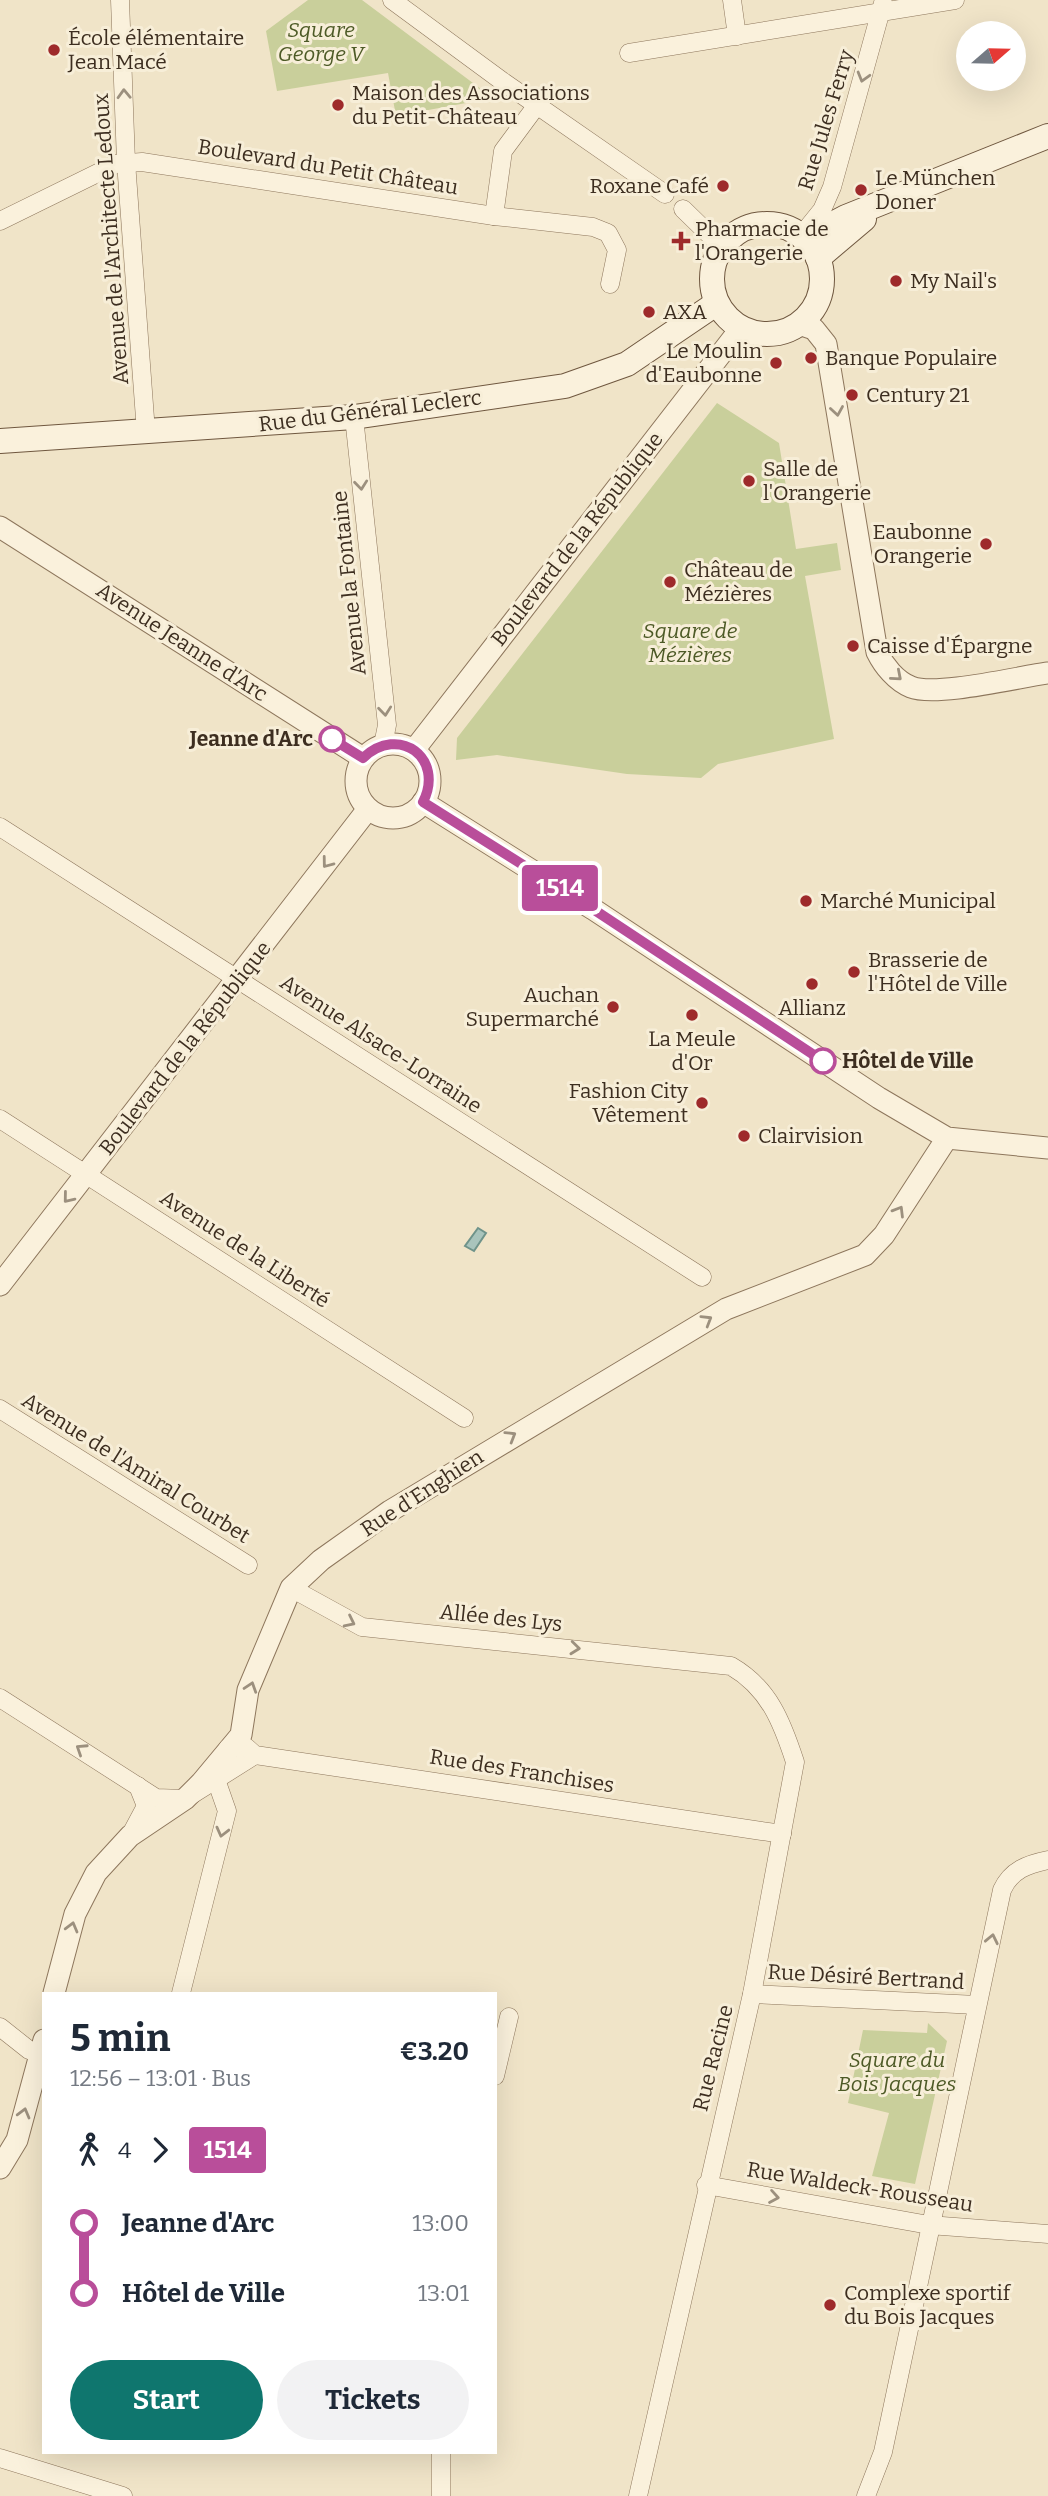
<!DOCTYPE html>
<html lang="en">
<head>
<meta charset="utf-8">
<style>
	:root { --surface:#fff; --page:#f2f2f3; --text:#1f2937; --muted:#747a83; --accent:#0f766e }
	body { margin:0; font-family:Bitter,serif; background:var(--page); color:var(--text); height:100vh; display:flex; flex-direction:column; font-size:26px; white-space:nowrap }
	* { box-sizing:border-box; margin:0 }
	p { font-size:23px; color:var(--muted) }
	.icon { flex:none; width:38px; height:38px; fill:none; stroke:currentColor; stroke-width:2; stroke-linecap:round; stroke-linejoin:round }
	.map { position:relative; flex:1; overflow:hidden }
	.sheet { position:absolute; left:42px; top:1992px; width:455px; height:462px; display:flex; flex-direction:column; background:var(--surface); border-radius:0px; box-shadow:0 7px 28px #0002 }
	.sheet>* { flex:none }
	.badge { padding:0 14px; border-radius:5px; font-size:24px; line-height:46px }
	.needle { width:46px; rotate:70deg }
	.buttons { position:absolute; left:956px; top:21px; display:grid; gap:14px }
	.buttons a { display:grid; place-items:center; width:70px; height:70px; border-radius:50%; background:var(--surface); box-shadow:0 7px 28px #0002; font-size:35px }
	.map>.badge { position:absolute; translate:-50% -50%; box-shadow:0 0 0 4px #fff }
	.legs { display:flex; align-items:center; gap:10px; height:77px; padding:0 28px; font-size:23px }
	.legs p { margin-inline-start:auto }
	.summary { display:flex; align-items:center; justify-content:space-between; height:119px; padding:0 28px }
	h1 { font-size:38px; font-weight:700; line-height:52px }
	.button { display:flex; gap:14px; margin-top:auto; padding:14px 28px }
	.button a { flex:1; height:80px; border-radius:42px; background:var(--accent); color:#fff; font-size:28px; font-weight:700; line-height:80px; text-align:center }
	.button a+a { background:var(--page); color:var(--text) }
	ul { padding:0 28px; list-style:none }
	li { display:flex; align-items:center; gap:24px; height:70px; font-size:26px }
	li i { display:grid; place-items:center; width:10px; height:100%; margin:0 9px; background:currentColor }
	li i::after { content:''; width:18px; height:18px; margin:-9px; border:5px solid; border-radius:50%; background:var(--surface) }
	li p { margin-inline-start:auto }
	li:first-child i { background:linear-gradient(#0000 50%,currentColor 0) }
	li:last-child i { background:linear-gradient(currentColor 50%,#0000 0) }
	.map>svg:first-child { display:block }
	.green { fill:#c9cf9b }
	.water { fill:url(#water-ripples); stroke:#6f938a; stroke-width:2 }
	.lines { fill:none; stroke-linecap:round; stroke-linejoin:round }
	.minor-casing { stroke:#8d765c; stroke-width:19 }
	.tertiary-casing { stroke:#8d765c; stroke-width:23 }
	.secondary-casing { stroke:#6f573f; stroke-width:26 }
	.minor { stroke:#faf1dc; stroke-width:18 }
	.tertiary { stroke:#faf1dc; stroke-width:21 }
	.secondary { stroke:#faf1dc; stroke-width:24 }
	.oneway { stroke:#9c907e }
	.line-1-casing { stroke:#fff; stroke-width:16 }
	.line-1 { stroke:#b94e9a; stroke-width:10 }
	.poi-dot { fill:#9e2a2b; stroke:#f7eed8; stroke-width:2.5 }
	.stop-1-dot { fill:#fff; stroke:#b94e9a; stroke-width:3.5 }
	.labels { text-anchor:middle; stroke-width:6; stroke-linejoin:round; paint-order:stroke }
	.park-label { font-size:21px; font-style:italic; fill:#4d5a26; stroke:#f7eed8 }
	.poi-label { font-size:21px; fill:#3d2e20; stroke:#f7eed8; text-anchor:start }
	.street-label { font-size:21px; fill:#3d2e20; stroke:#f7eed8 }
	.stop-label { font-size:21px; font-weight:bold; fill:#3d2e20; stroke:#f7eed8; text-anchor:end }
</style>
</head>
<body>
<div class="map">
<svg width="1048" height="2496" viewBox="0 0 1048 2496">
	<defs>
		<pattern id="water-ripples" width="26" height="14" patternUnits="userSpaceOnUse" patternTransform="scale(1.75)"><rect width="26" height="14" fill="#a9c4bc"/><path d="M2 4q2-2 4 0t4 0M15 11q2-2 4 0t4 0" fill="none" stroke="#8ba098"/></pattern>
	</defs>
	<rect width="100%" height="100%" fill="#f0e4c8"/>
	<!-- green -->
	<g class="green">
		<path d="M308,0H362L493,98L396,116L388,73L277,91L266,31Z"/>
		<path d="M717,403L779,443L796,549L837,543L841,570L805,576L834,739L718,764L701,778L627,774L497,755L456,760L457,738Z"/>
		<path d="M928,2023L947,2041L915,2184L872,2176L889,2113L848,2103L863,2030L927,2033Z"/>
	</g>
	<!-- water -->
	<path class="water" d="M478,1228L486,1233L474,1251L465,1246Z"/>
	<g class="lines">
		<!-- minor casing -->
		<g class="minor-casing">
			<g id="minor">
				<path d="M120,0L126,162L146,432"/>
				<path d="M392,0L502,81L665,194"/>
				<path d="M732,0L737,36"/>
				<path d="M629,53L955,0"/>
				<path d="M683,209L722,247"/>
				<path d="M494,216L503,151L537,105"/>
				<path d="M0,221L116,164L142,162L494,216L593,227L608,233L617,250L610,284"/>
				<path d="M801,236L822,210L832,187L883,3"/>
				<path d="M354,417L387,725L383,745"/>
				<path d="M0,827L702,1277"/>
				<path d="M0,1119L464,1418"/>
				<path d="M0,1409L248,1565"/>
				<path d="M291,1588L362,1627L731,1666C769,1688 782,1722 795,1762L752,1994L638,2496"/>
				<path d="M0,1698L156,1798L185,1799L255,1755"/>
				<path d="M228,1748L246,1747L255,1755L782,1834"/>
				<path d="M130,1836L146,1806L138,1786"/>
				<path d="M181,1993L227,1811L213,1771"/>
				<path d="M752,1994L977,2005"/>
				<path d="M0,2027L29,2050L44,2056"/>
				<path d="M495,2076L509,2017"/>
				<path d="M706,2185L929,2225L1048,2234"/>
				<path d="M441,2452V2496"/>
				<path d="M0,2458L123,2496"/>
				<path d="M866,2496L883,2452L1002,1890C1011,1870 1028,1864 1048,1860"/>
			</g>
		</g>
		<!-- tertiary casing -->
		<g class="tertiary-casing">
			<g id="tertiary">
				<path d="M799,324L814,329L826,344L877,652C884,666 896,681 911,687C936,697 1018,677 1048,673"/>
				<path d="M0,527L363,758"/>
				<circle cx="393" cy="781" r="37"/>
				<path d="M414,750L741,328"/>
				<path d="M423,802L593,909L879,1098L947,1138L1048,1148"/>
				<path d="M0,1285L368,809"/>
				<path d="M54,1993L75,1914L96,1873L130,1836L185,1799L201,1783L241,1735L248,1690L291,1588L321,1560L390,1511L726,1309L865,1255L884,1235L947,1138"/>
				<path d="M0,2168L17,2140L44,2040"/>
			</g>
		</g>
		<!-- secondary casing -->
		<g class="secondary-casing">
			<g id="secondary">
				<circle cx="767" cy="279" r="55"/>
				<path d="M804,239L846,217L1048,136"/>
				<path d="M818,258L864,219"/>
				<path d="M0,441L354,417L565,386L627,364L717,303"/>
			</g>
		</g>
		<!-- minor -->
		<use href="#minor" class="minor"/>
		<!-- tertiary -->
		<use href="#tertiary" class="tertiary"/>
		<!-- secondary -->
		<use href="#secondary" class="secondary"/>
	</g>
	<!-- one-way arrows -->
	<defs><path id="oneway-chevron" d="M-2-3.5L2.5 0L-2 3.5" fill="none" stroke-width="1.6" stroke-linecap="round" stroke-linejoin="round" transform="scale(1.75)"/></defs>
	<g class="oneway">
		<use href="#oneway-chevron" transform="translate(863 77) rotate(106)"/>
		<use href="#oneway-chevron" transform="translate(124 94) rotate(-92)"/>
		<use href="#oneway-chevron" transform="translate(837 411) rotate(81)"/>
		<use href="#oneway-chevron" transform="translate(361 485) rotate(84)"/>
		<use href="#oneway-chevron" transform="translate(897 676) rotate(41)"/>
		<use href="#oneway-chevron" transform="translate(385 711) rotate(84)"/>
		<use href="#oneway-chevron" transform="translate(327 863) rotate(127)"/>
		<use href="#oneway-chevron" transform="translate(68 1198) rotate(129)"/>
		<use href="#oneway-chevron" transform="translate(899 1211) rotate(-59)"/>
		<use href="#oneway-chevron" transform="translate(707 1320) rotate(-31)"/>
		<use href="#oneway-chevron" transform="translate(511 1436) rotate(-31)"/>
		<use href="#oneway-chevron" transform="translate(350 1622) rotate(26)"/>
		<use href="#oneway-chevron" transform="translate(575 1648) rotate(6)"/>
		<use href="#oneway-chevron" transform="translate(251 1687) rotate(-72)"/>
		<use href="#oneway-chevron" transform="translate(81 1749) rotate(-147)"/>
		<use href="#oneway-chevron" transform="translate(222 1832) rotate(104)"/>
		<use href="#oneway-chevron" transform="translate(72 1927) rotate(-75)"/>
		<use href="#oneway-chevron" transform="translate(992 1939) rotate(-78)"/>
		<use href="#oneway-chevron" transform="translate(24 2113) rotate(-75)"/>
		<use href="#oneway-chevron" transform="translate(774 2197) rotate(10)"/>
	</g>
	<g class="lines">
		<!-- line-1 casing -->
		<g class="line-1-casing">
			<path id="line-1" d="M332,739L363,758C399,724 445,758 423,802L593,909L823,1061"/>
		</g>
		<!-- line-1 -->
		<use href="#line-1" class="line-1"/>
	</g>
	<!-- markers -->
	<g class="poi-dot">
		<circle cx="54" cy="50" r="7"/>
		<circle cx="338" cy="105" r="7"/>
		<circle cx="723" cy="186" r="7"/>
		<circle cx="861" cy="190" r="7"/>
		<path d="M677.5 230.5h7v7h7v7h-7v7h-7v-7h-7v-7h7z"/>
		<circle cx="896" cy="281" r="7"/>
		<circle cx="649" cy="312" r="7"/>
		<circle cx="811" cy="358" r="7"/>
		<circle cx="776" cy="363" r="7"/>
		<circle cx="852" cy="395" r="7"/>
		<circle cx="749" cy="481" r="7"/>
		<circle cx="986" cy="544" r="7"/>
		<circle cx="670" cy="582" r="7"/>
		<circle cx="853" cy="646" r="7"/>
		<circle cx="806" cy="901" r="7"/>
		<circle cx="854" cy="972" r="7"/>
		<circle cx="812" cy="984" r="7"/>
		<circle cx="613" cy="1007" r="7"/>
		<circle cx="692" cy="1015" r="7"/>
		<circle cx="702" cy="1103" r="7"/>
		<circle cx="744" cy="1136" r="7"/>
		<circle cx="830" cy="2305" r="7"/>
	</g>
	<g class="stop-1-dot">
		<circle cx="332" cy="739" r="12"/>
		<circle cx="823" cy="1061" r="12"/>
	</g>
	<g class="labels">
		<!-- park labels -->
		<g class="park-label">
			<text x="321" y="37">Square<tspan x="321" dy="24">George V</tspan></text>
			<text x="690" y="638">Square de<tspan x="690" dy="24">Mézières</tspan></text>
			<text x="897" y="2067">Square du<tspan x="897" dy="24">Bois Jacques</tspan></text>
		</g>
		<!-- poi labels -->
		<g class="poi-label">
			<text x="68" y="45">École élémentaire<tspan x="68" dy="24">Jean Macé</tspan></text>
			<text x="352" y="100">Maison des Associations<tspan x="352" dy="24">du Petit-Château</tspan></text>
			<text x="875" y="185">Le München<tspan x="875" dy="24">Doner</tspan></text>
			<text x="709" y="193" text-anchor="end">Roxane Café</text>
			<text x="695" y="236">Pharmacie de<tspan x="695" dy="24">l'Orangerie</tspan></text>
			<text x="910" y="288">My Nail's</text>
			<text x="663" y="319">AXA</text>
			<text x="762" y="358" text-anchor="end">Le Moulin<tspan x="762" dy="24">d'Eaubonne</tspan></text>
			<text x="825" y="365">Banque Populaire</text>
			<text x="866" y="402">Century 21</text>
			<text x="763" y="476">Salle de<tspan x="763" dy="24">l'Orangerie</tspan></text>
			<text x="972" y="539" text-anchor="end">Eaubonne<tspan x="972" dy="24">Orangerie</tspan></text>
			<text x="684" y="577">Château de<tspan x="684" dy="24">Mézières</tspan></text>
			<text x="867" y="653">Caisse d'Épargne</text>
			<text x="820" y="908">Marché Municipal</text>
			<text x="868" y="967">Brasserie de<tspan x="868" dy="24">l'Hôtel de Ville</tspan></text>
			<text x="599" y="1002" text-anchor="end">Auchan<tspan x="599" dy="24">Supermarché</tspan></text>
			<text x="812" y="1015" text-anchor="middle">Allianz</text>
			<text x="692" y="1046" text-anchor="middle">La Meule<tspan x="692" dy="24">d'Or</tspan></text>
			<text x="688" y="1098" text-anchor="end">Fashion City<tspan x="688" dy="24">Vêtement</tspan></text>
			<text x="758" y="1143">Clairvision</text>
			<text x="844" y="2300">Complexe sportif<tspan x="844" dy="24">du Bois Jacques</tspan></text>
		</g>
		<!-- street labels -->
		<g class="street-label">
			<text transform="translate(826 120) rotate(-73)" y="7">Rue Jules Ferry</text>
			<text transform="translate(328 167) rotate(9)" y="7">Boulevard du Petit Château</text>
			<text transform="translate(111 239) rotate(-94)" y="7">Avenue de l'Architecte Ledoux</text>
			<text transform="translate(370 411) rotate(-7)" y="7">Rue du Général Leclerc</text>
			<text transform="translate(577 539) rotate(-52)" y="7">Boulevard de la République</text>
			<text transform="translate(349 583) rotate(-96)" y="7">Avenue la Fontaine</text>
			<text transform="translate(182 642) rotate(33)" y="7">Avenue Jeanne d'Arc</text>
			<text transform="translate(381 1044) rotate(33)" y="7">Avenue Alsace-Lorraine</text>
			<text transform="translate(185 1048) rotate(-52)" y="7">Boulevard de la République</text>
			<text transform="translate(245 1249) rotate(33)" y="7">Avenue de la Liberté</text>
			<text transform="translate(136 1468) rotate(32)" y="7">Avenue de l'Amiral Courbet</text>
			<text transform="translate(422 1493) rotate(-33)" y="7">Rue d'Enghien</text>
			<text transform="translate(501 1618) rotate(6)" y="7">Allée des Lys</text>
			<text transform="translate(522 1771) rotate(9)" y="7">Rue des Franchises</text>
			<text transform="translate(866 1977) rotate(3)" y="7">Rue Désiré Bertrand</text>
			<text transform="translate(713 2058) rotate(-76)" y="7">Rue Racine</text>
			<text transform="translate(860 2187) rotate(9)" y="7">Rue Waldeck-Rousseau</text>
		</g>
		<!-- stop labels -->
		<g class="stop-label">
			<text x="313" y="746">Jeanne d'Arc</text>
			<text x="842" y="1068" text-anchor="start">Hôtel de Ville</text>
		</g>
	</g>
</svg>
<div class="buttons">
<a><svg class="needle" viewBox="-14 -14 28 28"><path d="M0-13l5 13h-10z" fill="#e53935"/><path d="M0 13l5-13h-10z" fill="#747a83"/></svg></a>
</div>
<b class="badge" style="left:560px;top:888px;background:#b94e9a;color:#fff">1514</b>
<section class="sheet">
<div class="summary"><div><h1>5 min</h1><p>12:56 – 13:01 · Bus</p></div><b>€3.20</b></div>
<div class="legs"><svg class="icon" aria-label="walk" viewBox="0 0 24 24"><circle cx="13" cy="4" r="2"/><path d="M13 8l-2 6 4 7M11 14l-3 7M7 12l3-4h3l4 4"/></svg>4<svg class="icon" aria-label="forward" viewBox="0 0 24 24"><path d="M9 5l7 7-7 7"/></svg><b class="badge" style="background:#b94e9a;color:#fff">1514</b></div>
<ul>
<li><i style="color:#b94e9a"></i><b>Jeanne d'Arc</b><p>13:00</p></li>
<li><i style="color:#b94e9a"></i><b>Hôtel de Ville</b><p>13:01</p></li>
</ul>
<div class="button"><a>Start</a><a>Tickets</a></div>
</section>
</div>
</body>
</html>
